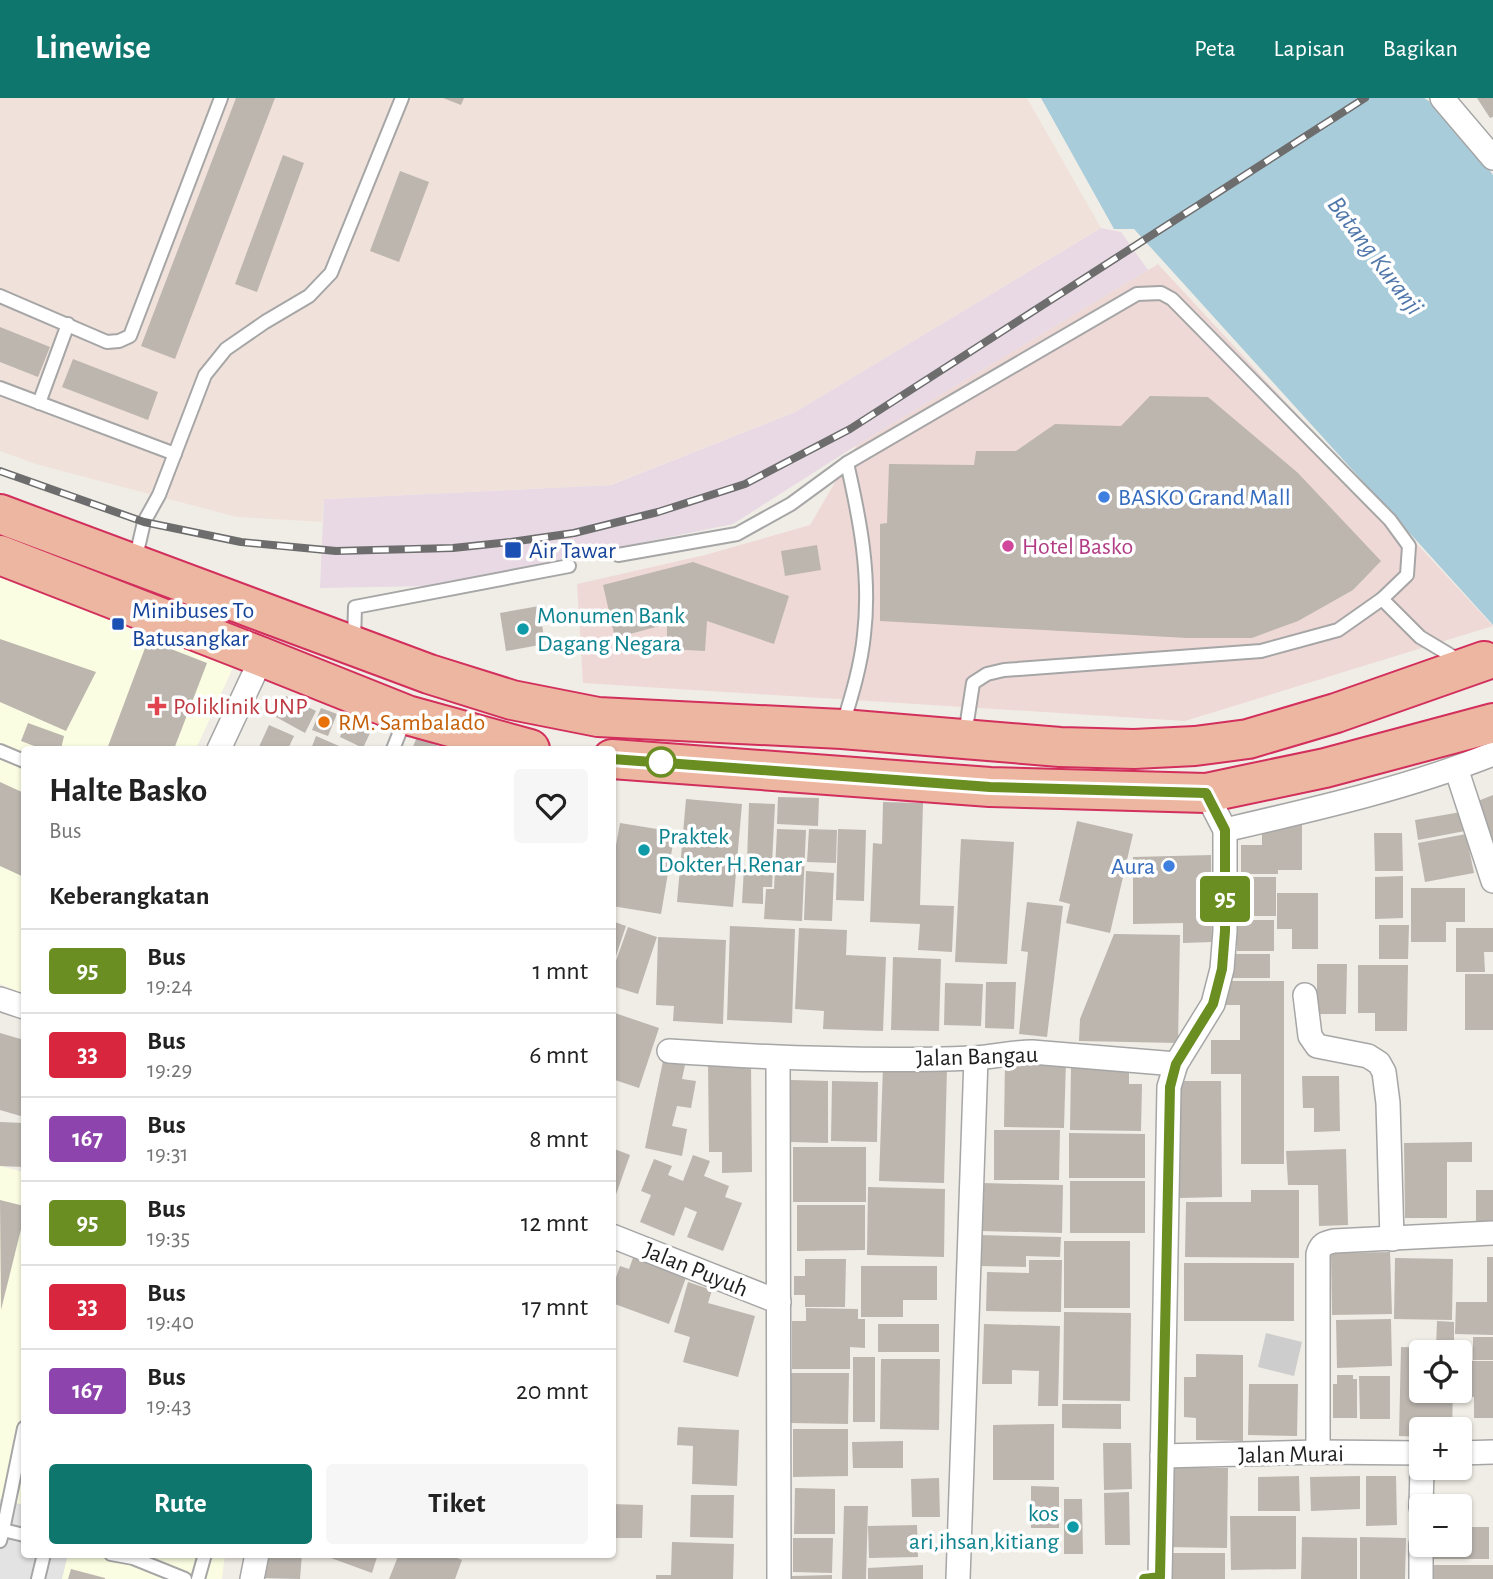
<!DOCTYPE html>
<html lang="id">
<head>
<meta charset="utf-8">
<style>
	:root { --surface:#fff; --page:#f6f6f6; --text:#222; --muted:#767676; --line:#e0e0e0; --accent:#0f766e }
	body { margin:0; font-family:"Alegreya Sans",sans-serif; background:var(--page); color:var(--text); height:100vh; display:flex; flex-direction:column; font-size:26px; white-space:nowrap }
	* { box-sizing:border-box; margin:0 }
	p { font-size:23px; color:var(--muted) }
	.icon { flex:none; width:38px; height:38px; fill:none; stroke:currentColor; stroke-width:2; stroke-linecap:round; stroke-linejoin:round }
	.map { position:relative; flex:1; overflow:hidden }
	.side { position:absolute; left:21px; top:648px; width:595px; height:812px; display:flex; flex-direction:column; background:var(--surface); border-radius:7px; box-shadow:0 2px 5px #0004 }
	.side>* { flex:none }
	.badge { padding:0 14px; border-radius:5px; font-size:24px; line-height:46px }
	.tools { position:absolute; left:1409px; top:1242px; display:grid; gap:14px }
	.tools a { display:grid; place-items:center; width:63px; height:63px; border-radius:7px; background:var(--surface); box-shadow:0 2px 5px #0004; font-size:35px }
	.map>.badge { position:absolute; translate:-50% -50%; box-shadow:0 0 0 4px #fff }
	h2 { padding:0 28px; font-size:26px; line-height:63px }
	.round { display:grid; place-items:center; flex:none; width:74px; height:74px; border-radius:7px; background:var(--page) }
	.summary { display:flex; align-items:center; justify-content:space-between; height:119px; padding:0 28px }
	h1 { font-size:33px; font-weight:700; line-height:52px }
	.primary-button { display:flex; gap:14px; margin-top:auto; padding:14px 28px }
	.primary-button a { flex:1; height:80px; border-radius:7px; background:var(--accent); color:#fff; font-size:28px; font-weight:700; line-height:80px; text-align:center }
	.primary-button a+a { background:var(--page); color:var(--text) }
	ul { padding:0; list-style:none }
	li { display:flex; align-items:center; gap:21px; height:84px; padding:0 28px; border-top:2px solid var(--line) }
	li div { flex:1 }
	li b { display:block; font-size:26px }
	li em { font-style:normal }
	li .badge { min-width:77px; font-weight:700; text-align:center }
	header { display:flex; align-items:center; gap:42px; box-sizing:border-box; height:98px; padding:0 35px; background:var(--accent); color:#fff }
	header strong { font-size:33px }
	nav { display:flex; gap:38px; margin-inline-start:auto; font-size:24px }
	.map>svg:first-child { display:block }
	.commercial { fill:#efd9d7 }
	.industrial { fill:#e8d9e4 }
	.education { fill:#fbfde2 }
	.religious { fill:#cdcdcd }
	.military { fill:#f0e2db }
	.parking { fill:#e3e3e3 }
	.water { fill:#a9ccdb }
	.building { fill:#bcb6af }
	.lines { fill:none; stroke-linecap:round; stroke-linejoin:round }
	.service-casing { stroke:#a6a6a6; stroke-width:16 }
	.minor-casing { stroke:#a6a6a6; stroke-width:26 }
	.trunk-casing { stroke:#d22f5c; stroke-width:42 }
	.service { stroke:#fff; stroke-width:12 }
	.minor { stroke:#fff; stroke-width:23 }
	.trunk { stroke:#ecb6a0; stroke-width:38 }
	.rail-casing { stroke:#6d6d6d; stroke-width:8 }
	.rail { stroke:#fff; stroke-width:5; stroke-dasharray:16; stroke-linecap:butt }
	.line-casing { stroke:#fff; stroke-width:16 }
	.line { stroke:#6b8e23; stroke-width:10 }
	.shop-dot { fill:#3f7fe0; stroke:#fff; stroke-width:2.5 }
	.hotel-dot { fill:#d1479c; stroke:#fff; stroke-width:2.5 }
	.transit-dot { fill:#1a4fb4; stroke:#fff; stroke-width:2.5 }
	.culture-dot { fill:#0f9aa8; stroke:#fff; stroke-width:2.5 }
	.health-dot { fill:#e0444e; stroke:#fff; stroke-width:2.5 }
	.food-dot { fill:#e8710a; stroke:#fff; stroke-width:2.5 }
	.stop-dot { fill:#fff; stroke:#6b8e23; stroke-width:3.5 }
	.labels { text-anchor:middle; stroke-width:7; stroke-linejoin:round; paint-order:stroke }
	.shop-label { font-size:24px; fill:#366cbe; stroke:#fff; text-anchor:start }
	.hotel-label { font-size:24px; fill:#b23c85; stroke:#fff; text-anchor:start }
	.transit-label { font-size:24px; fill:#164399; stroke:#fff; text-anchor:start }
	.culture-label { font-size:24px; fill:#0d838f; stroke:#fff; text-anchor:start }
	.health-label { font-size:24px; fill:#be3a42; stroke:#fff; text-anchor:start }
	.food-label { font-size:24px; fill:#c56008; stroke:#fff; text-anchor:start }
	.street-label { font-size:24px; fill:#1f1f1f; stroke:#fff }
	.water-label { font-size:26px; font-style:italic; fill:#5077aa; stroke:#fff }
</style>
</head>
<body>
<header>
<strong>Linewise</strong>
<nav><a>Peta</a><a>Lapisan</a><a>Bagikan</a></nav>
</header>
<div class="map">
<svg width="1493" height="1481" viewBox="0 0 1493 1481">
	<rect width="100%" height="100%" fill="#f0ede6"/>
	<!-- commercial -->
	<path class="commercial" d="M1158,166L1493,528L1185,623L583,585L577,486L705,457L810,427L857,347Z"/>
	<!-- industrial -->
	<path class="industrial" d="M1101,130L1121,134L1148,172L857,347L733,426L429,488L320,490L324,401L611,387L795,314Z"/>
	<!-- education -->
	<g class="education">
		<path d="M0,476L236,563L196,651H24V896L0,886Z"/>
		<path d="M0,1068L24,1074V1456H225L222,1481H0Z"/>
	</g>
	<!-- religious -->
	<path class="religious" d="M1266,1235L1302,1244L1294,1278L1258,1269Z"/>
	<!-- military -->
	<path class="military" d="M0,0H1027L1101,130L795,314L610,387L324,401L322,424L237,419L39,367L0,353Z"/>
	<!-- parking -->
	<path class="parking" d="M0,1401L24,1407V1456H68L62,1481H0Z"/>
	<!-- water -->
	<path class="water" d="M1041,0H1424L1448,15L1493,77V527L1134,131H1114Z"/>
	<!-- building -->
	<g class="building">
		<path d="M236,0H275L175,261L141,248Z"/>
		<path d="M443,0H464L461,7Z"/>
		<path d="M1477,0H1493V19L1490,20Z"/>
		<path d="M283,57L304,65L257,194L235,186Z"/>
		<path d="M400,73L429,84L399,164L370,153Z"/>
		<path d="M0,229L50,249L38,279L0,264Z"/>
		<path d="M73,261L158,294L148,322L62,289Z"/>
		<path d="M1150,298L1208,299L1298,375L1381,463L1353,492L1298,523L1252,540H1187L880,523V426L887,425L889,366L974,367L976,353H1016L1055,326L1121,328Z"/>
		<path d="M817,447L821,472L785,478L781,453Z"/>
		<path d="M693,464L789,498L774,546L707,523L705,553L667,551V526L615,540L603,487Z"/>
		<path d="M539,508L545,546L506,553L500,515Z"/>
		<path d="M0,541L96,574L66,633L0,604Z"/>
		<path d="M148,542L207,565L174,651H107Z"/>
		<path d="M286,598L316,613L305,635L276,619Z"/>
		<path d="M321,610L337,616L328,638L312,632Z"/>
		<path d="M346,624L370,635L363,650L340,639Z"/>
		<path d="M28,625L64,638L61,651H42L21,643Z"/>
		<path d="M269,627L294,638L288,651H258Z"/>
		<path d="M316,638L346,651H311Z"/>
		<path d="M417,639L446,651H412Z"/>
		<path d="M0,684L24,695V779L0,768Z"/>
		<path d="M1493,697V741L1487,743L1473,705Z"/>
		<path d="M778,699L819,700L818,728L777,726Z"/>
		<path d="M686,701L742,706L733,809L677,804Z"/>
		<path d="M883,704L923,705L920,807L954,808L952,854L918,852L920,826L870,824L873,745L882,746Z"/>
		<path d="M749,705L775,706L772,765L747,764Z"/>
		<path d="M1461,714L1465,733L1418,742L1415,722Z"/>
		<path d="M1077,723L1133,736L1110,835L1066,825L1070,806L1059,803Z"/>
		<path d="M620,725L675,734L661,816L612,808V770Z"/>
		<path d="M1262,726H1302V772H1278V776H1241V747H1262Z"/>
		<path d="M777,731L806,732L802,823L764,821L766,791H774Z"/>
		<path d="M809,731L837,732L836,765L807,764Z"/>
		<path d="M838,731L866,732L864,803L836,802Z"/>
		<path d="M1374,735H1402L1403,773H1375Z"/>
		<path d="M1466,736L1474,775L1425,784L1418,745Z"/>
		<path d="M961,741L1014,744L1007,866L955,864Z"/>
		<path d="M1211,757L1212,844L1183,845V825L1133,826V759Z"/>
		<path d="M744,769L773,770L772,789H763V806L742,805Z"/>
		<path d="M806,773L834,775L832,823L804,822Z"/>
		<path d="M1403,778V820L1375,821V779Z"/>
		<rect x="1241" y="779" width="35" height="39"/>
		<path d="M1411,790H1465V824H1446V844H1411Z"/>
		<path d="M1277,795H1318V851H1292V831H1277Z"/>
		<path d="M1027,804L1063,808L1047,939L1019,936L1028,854L1021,853Z"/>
		<rect x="1237" y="822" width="37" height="31"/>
		<path d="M612,823L626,828L613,867H612Z"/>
		<path d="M1379,827H1409L1408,861H1379Z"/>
		<path d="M730,828L795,831L792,925L727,922Z"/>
		<path d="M628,829L657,839L638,896L612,888V874Z"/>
		<path d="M799,830L847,832L846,857L886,859L883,933L823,931L824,913L795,911Z"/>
		<path d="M1456,830H1493V854H1484L1485,874H1456Z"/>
		<path d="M1114,836L1180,837L1178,945L1079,943L1080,921Z"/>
		<path d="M658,839L726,842L723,926L673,923L674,908L656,907Z"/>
		<rect x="1230" y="856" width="40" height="24"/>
		<path d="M893,859L941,861L939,933L891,932Z"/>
		<path d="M1317,866H1347L1346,916H1317Z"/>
		<path d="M1358,867H1408L1407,933H1375V915H1358Z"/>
		<rect x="1465" y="876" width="28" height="56"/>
		<path d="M1225,883H1284V1066H1241V976H1211V942H1240V907H1225Z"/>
		<path d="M986,884H1016L1014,931L985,930Z"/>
		<path d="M945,885L983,886L981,928L944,927Z"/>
		<path d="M612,914L659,930L639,990L612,981Z"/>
		<path d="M0,935L24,942V1019L0,1012Z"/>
		<path d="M1005,962L1066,963L1064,1030L1004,1029Z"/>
		<path d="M663,963L685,967L682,981L696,983L691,1010L677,1008L672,1028L687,1031L682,1058L645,1050Z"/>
		<path d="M708,963H751L752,1074L722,1075V1054H709Z"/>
		<path d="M1071,967H1129V986H1142L1141,1033L1070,1032Z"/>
		<path d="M883,968L947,971L944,1085L879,1083Z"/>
		<path d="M1302,978H1339L1340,1033L1314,1034V1010H1303Z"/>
		<path d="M791,982L828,983V1045L790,1044Z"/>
		<path d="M832,983L878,984L877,1044L831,1043Z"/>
		<path d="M1179,983H1221L1222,1099L1180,1100Z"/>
		<path d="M0,1024L24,1025V1069L0,1068Z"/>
		<path d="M994,1032H1060L1059,1082H994Z"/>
		<path d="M1069,1035L1145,1036V1080H1069Z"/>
		<path d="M1472,1044V1064H1447V1120H1405L1404,1045Z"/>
		<rect x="793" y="1049" width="73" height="55"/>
		<path d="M612,1050L630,1057L613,1105H612Z"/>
		<path d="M1346,1051L1348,1127L1319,1128L1318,1087H1288L1286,1053Z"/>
		<path d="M693,1057L710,1063L704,1078L729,1088L725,1099L742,1105L723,1153L687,1139L697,1114L685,1109L674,1138L640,1124L651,1097L641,1093L654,1061L672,1068L668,1077L683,1083Z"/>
		<rect x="1070" y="1083" width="75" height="52"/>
		<path d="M982,1085L1063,1087L1062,1135L981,1133Z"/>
		<path d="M868,1089L945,1091L944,1159L867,1157Z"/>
		<path d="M1251,1092H1299V1160L1185,1159L1186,1104H1251Z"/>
		<rect x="1476" y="1092" width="17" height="38"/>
		<path d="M0,1102L24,1108V1119L1,1212Z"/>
		<path d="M797,1107H865V1152L797,1153Z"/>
		<path d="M979,1137L1061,1139L1060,1159L1026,1158V1169L979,1168Z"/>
		<rect x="1064" y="1143" width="66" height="67"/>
		<path d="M1390,1154L1392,1216L1332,1217L1331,1155Z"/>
		<path d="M634,1157L687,1177L669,1226L612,1205V1191L620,1168L629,1171Z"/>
		<path d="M1487,1159H1493V1237L1455,1236L1456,1204H1487Z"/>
		<path d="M1395,1160L1453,1161L1452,1222L1394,1221Z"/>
		<path d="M805,1161H846L845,1209H805V1197H794V1178H805Z"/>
		<path d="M1029,1162H1062L1061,1214L986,1213L987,1174L1029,1175Z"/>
		<rect x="1184" y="1165" width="110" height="58"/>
		<path d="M861,1168H937V1202H903V1219H861Z"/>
		<path d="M688,1184L712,1192L708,1205L755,1218L738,1279L683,1264L690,1239L674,1234Z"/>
		<path d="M806,1210L858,1211V1221H865V1250L850,1249V1271H792V1223H806Z"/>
		<path d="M1064,1214L1131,1215L1130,1303L1063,1302Z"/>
		<path d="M1391,1221L1392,1268L1337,1270L1336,1222Z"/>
		<path d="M1437,1223L1454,1224V1255H1421V1293H1453L1452,1332H1421V1339L1399,1338L1401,1249L1436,1250Z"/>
		<rect x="878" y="1226" width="61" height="28"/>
		<path d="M984,1226L1060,1228L1058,1308H1038L1039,1273L1012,1272V1286H982Z"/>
		<rect x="1473" y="1239" width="20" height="23"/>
		<path d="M1196,1256L1243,1257V1343L1196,1342V1320L1184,1319V1279H1196Z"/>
		<rect x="853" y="1259" width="22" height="65"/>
		<path d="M881,1261H940L939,1332L880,1331Z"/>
		<path d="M1460,1263H1493V1320H1474V1299L1454,1298V1293H1460Z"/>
		<path d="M790,1275H849L848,1326L790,1325Z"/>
		<path d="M1337,1277H1353V1281H1357V1320H1333V1286H1337Z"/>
		<path d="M1359,1278H1390V1321H1360Z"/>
		<path d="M1249,1286H1298L1297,1338L1248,1337Z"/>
		<path d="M1062,1306H1121V1331L1062,1330Z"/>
		<path d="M1054,1326V1382H993V1327Z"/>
		<path d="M678,1329L739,1332L737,1388L692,1386L693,1348L677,1347Z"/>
		<path d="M793,1331H848V1378L793,1379Z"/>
		<path d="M903,1343V1370H853L852,1344Z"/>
		<path d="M24,1344V1385L14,1383Z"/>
		<path d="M1103,1345H1131L1132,1391L1104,1392Z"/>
		<path d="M1168,1370H1228L1227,1450L1167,1449Z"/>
		<path d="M1299,1378L1300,1413H1258V1379Z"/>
		<path d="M1360,1378V1411L1311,1413L1310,1379Z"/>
		<path d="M1366,1378H1396L1397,1427L1366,1428Z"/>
		<path d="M939,1380L940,1419H912L911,1381Z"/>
		<path d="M1031,1388L1059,1389V1430H1031Z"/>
		<path d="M795,1390L835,1391V1436H794Z"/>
		<path d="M1129,1394L1130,1447H1105L1104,1395Z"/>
		<path d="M691,1397H734L733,1440L690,1439Z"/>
		<path d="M1427,1400H1470V1425H1460V1409H1427Z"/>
		<path d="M1064,1401H1082L1083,1456H1064Z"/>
		<path d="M612,1406L643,1407L642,1440H612Z"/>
		<path d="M844,1408H868L866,1481H842Z"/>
		<path d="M1230,1418H1296V1471L1231,1472Z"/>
		<path d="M917,1427L918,1459L869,1460L868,1428Z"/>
		<path d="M1460,1429H1489V1461H1430V1447H1460Z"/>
		<path d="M1302,1439L1357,1440V1481H1301Z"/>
		<path d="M1360,1439L1406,1440L1405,1481H1360Z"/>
		<path d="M793,1440H833L832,1475L793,1474Z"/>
		<path d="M672,1444L734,1446L733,1481H656V1477H671Z"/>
		<rect x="1169" y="1455" width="56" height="26"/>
		<path d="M260,1456H302L300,1481L258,1480Z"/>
		<path d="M320,1456H378L372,1475Z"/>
		<path d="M399,1456H448L462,1462L455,1481H389Z"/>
		<path d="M923,1467V1481H868V1470Z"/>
		<rect x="1431" y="1467" width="62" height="14"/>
		<path d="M71,1471L105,1480V1481H68Z"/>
		<path d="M832,1477V1481H792V1478Z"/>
	</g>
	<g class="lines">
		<!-- service casing -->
		<g class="service-casing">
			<g id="service">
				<path d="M0,198L107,244L119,243L130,238L221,0"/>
				<path d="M0,290L175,356"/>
				<path d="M39,305L68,226"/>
				<path d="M618,457L737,436L791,406L847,365L1137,196L1161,195L1172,201L1390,422L1409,448L1407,477L1382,501"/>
				<path d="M135,463L144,424L159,397L205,277L226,251L265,224L309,198L331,175L402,0"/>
				<path d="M354,543L355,509L569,468"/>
				<path d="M843,626C852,597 861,567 864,537C871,478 860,422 847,365"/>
				<path d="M965,637L973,585L987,576L1004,572L1261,553L1338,532L1382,501L1420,539L1460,563"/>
				<path d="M393,651L405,621"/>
				<path d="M0,653L24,663"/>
				<path d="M3,1432L24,1330"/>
				<path d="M0,1443L3,1432L24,1437"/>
				<path d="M111,1456L133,1460L185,1481"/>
				<path d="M38,1481L44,1456"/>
				<path d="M198,1481L205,1456"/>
			</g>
		</g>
		<!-- minor casing -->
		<g class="minor-casing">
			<g id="minor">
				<path d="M1442,0L1493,60"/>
				<path d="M219,651L262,559"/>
				<path d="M1456,670L1493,783"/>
				<path d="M1225,732C1315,711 1408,690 1493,656"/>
				<path d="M1305,897L1310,938L1317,948L1368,958L1379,965L1384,974L1388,1005L1392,1141"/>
				<path d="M0,901L24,909"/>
				<path d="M669,953C770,960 872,964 973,960C993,959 1012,954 1032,954L1176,966"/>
				<path d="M778,961L779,1481"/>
				<path d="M612,1138L779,1204"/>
				<path d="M1318,1354V1156C1321,1146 1325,1145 1334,1143L1493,1135"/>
				<path d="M1460,1355L1493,1354"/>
				<path d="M1162,1358L1318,1354L1421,1355"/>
				<path d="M1421,1409L1422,1370"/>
				<path d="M252,1481L257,1456"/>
				<path d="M958,1481L976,960"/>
				<path d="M1160,1481L1169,989L1176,966L1213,906L1222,871L1225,833V732L1206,695"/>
				<path d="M1421,1481V1447"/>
			</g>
		</g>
		<!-- trunk casing -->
		<g class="trunk-casing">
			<g id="trunk">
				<path d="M0,416L429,576L512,602L598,619L842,631L1060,649L1134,651L1195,648L1248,641L1336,615L1484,563"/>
				<path d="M0,457L262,559L407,617L530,651"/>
				<path d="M612,661L990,689L1206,695L1325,670L1493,625"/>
			</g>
		</g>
		<!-- service -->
		<use href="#service" class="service"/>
		<!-- minor -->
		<use href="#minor" class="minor"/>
		<!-- trunk -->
		<use href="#trunk" class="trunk"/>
		<!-- rail casing -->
		<g class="rail-casing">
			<path id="rail" d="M0,373L144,424L241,444L336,453L453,450L511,444L574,435L658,414L745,386L850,331L1365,0"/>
		</g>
		<!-- rail -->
		<use href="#rail" class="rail"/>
	</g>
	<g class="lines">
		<!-- line casing -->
		<g class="line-casing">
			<path id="line" d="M612,661L990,689L1206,695L1225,732V833L1222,871L1213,906L1176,966L1170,989L1160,1479L1144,1481"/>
		</g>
		<!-- line -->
		<use href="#line" class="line"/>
	</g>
	<!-- markers -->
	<g class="shop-dot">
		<circle cx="1104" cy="399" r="7"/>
		<circle cx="1169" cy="768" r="7"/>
	</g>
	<circle class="hotel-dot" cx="1008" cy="448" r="7"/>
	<g class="transit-dot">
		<rect x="504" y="443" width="18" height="18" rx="3.5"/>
		<rect x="111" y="519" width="14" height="14" rx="3.5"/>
	</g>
	<g class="culture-dot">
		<circle cx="523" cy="531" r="7"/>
		<circle cx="644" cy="752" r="7"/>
		<circle cx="1073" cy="1429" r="7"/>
	</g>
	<path class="health-dot" d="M153.5 597.5h7v7h7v7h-7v7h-7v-7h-7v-7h7z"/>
	<circle class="food-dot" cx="324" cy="624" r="7"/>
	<circle class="stop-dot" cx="661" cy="664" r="14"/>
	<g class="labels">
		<!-- shop labels -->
		<g class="shop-label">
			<text x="1118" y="407">BASKO Grand Mall</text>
			<text x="1155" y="776" text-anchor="end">Aura</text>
		</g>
		<!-- hotel labels -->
		<g class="hotel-label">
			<text x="1022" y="456">Hotel Basko</text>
		</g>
		<!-- transit labels -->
		<g class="transit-label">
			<text x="529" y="460">Air Tawar</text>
			<text x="132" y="520">Minibuses To<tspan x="132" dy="28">Batusangkar</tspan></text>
		</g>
		<!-- culture labels -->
		<g class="culture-label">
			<text x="537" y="525">Monumen Bank<tspan x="537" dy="28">Dagang Negara</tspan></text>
			<text x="658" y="746">Praktek<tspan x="658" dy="28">Dokter H.Renar</tspan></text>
			<text x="1059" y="1423" text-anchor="end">kos<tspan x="1059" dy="28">ari,ihsan,kitiang</tspan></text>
		</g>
		<!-- health labels -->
		<g class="health-label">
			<text x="173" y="616">Poliklinik UNP</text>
		</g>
		<!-- food labels -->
		<g class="food-label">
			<text x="338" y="632">RM. Sambalado</text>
		</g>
		<!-- street labels -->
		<g class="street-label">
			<text transform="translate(977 958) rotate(-2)" y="8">Jalan Bangau</text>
			<text transform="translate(696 1171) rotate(22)" y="8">Jalan Puyuh</text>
			<text transform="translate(1291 1356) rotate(-1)" y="8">Jalan Murai</text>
		</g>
		<!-- water labels -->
		<g class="water-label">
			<text transform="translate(1376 157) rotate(53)" y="9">Batang Kuranji</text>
		</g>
	</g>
</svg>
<div class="tools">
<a><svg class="icon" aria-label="locate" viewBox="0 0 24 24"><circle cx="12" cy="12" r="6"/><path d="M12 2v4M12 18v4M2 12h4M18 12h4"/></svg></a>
<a>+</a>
<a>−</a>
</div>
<b class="badge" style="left:1225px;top:801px;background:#6b8e23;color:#fff">95</b>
<section class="side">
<div class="summary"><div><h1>Halte Basko</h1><p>Bus</p></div><a class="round"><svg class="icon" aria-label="heart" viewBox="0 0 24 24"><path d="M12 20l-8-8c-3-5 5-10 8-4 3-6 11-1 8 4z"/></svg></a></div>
<h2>Keberangkatan</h2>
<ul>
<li><span class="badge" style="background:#6b8e23;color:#fff">95</span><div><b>Bus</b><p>19:24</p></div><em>1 mnt</em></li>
<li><span class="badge" style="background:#d7263d;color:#fff">33</span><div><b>Bus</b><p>19:29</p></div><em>6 mnt</em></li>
<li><span class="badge" style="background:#8e44ad;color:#fff">167</span><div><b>Bus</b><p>19:31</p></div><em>8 mnt</em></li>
<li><span class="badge" style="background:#6b8e23;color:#fff">95</span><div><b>Bus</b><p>19:35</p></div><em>12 mnt</em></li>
<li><span class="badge" style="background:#d7263d;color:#fff">33</span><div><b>Bus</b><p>19:40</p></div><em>17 mnt</em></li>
<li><span class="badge" style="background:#8e44ad;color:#fff">167</span><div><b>Bus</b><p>19:43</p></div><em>20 mnt</em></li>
</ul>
<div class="primary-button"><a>Rute</a><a>Tiket</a></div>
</section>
</div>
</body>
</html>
